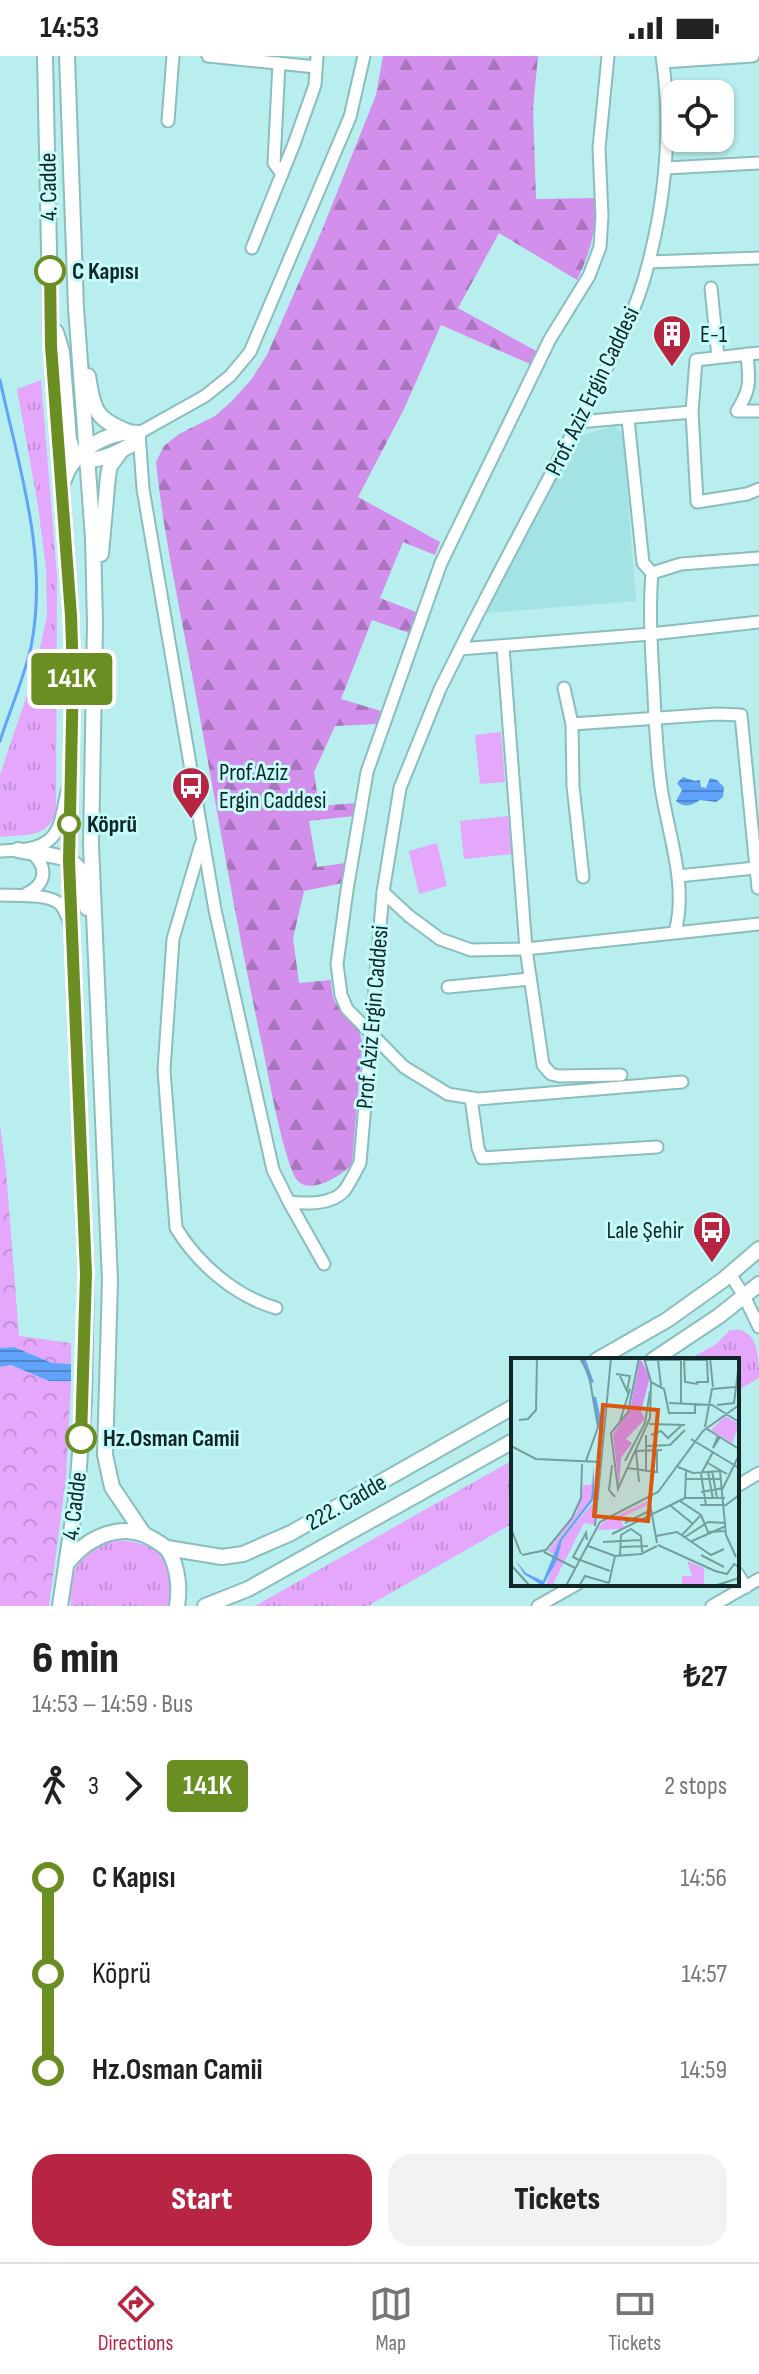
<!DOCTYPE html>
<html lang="en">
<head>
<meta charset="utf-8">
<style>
	:root { --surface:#fff; --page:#f2f2f2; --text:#222; --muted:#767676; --line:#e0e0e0; --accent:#b72542 }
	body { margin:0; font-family:"Sofia Sans Condensed",sans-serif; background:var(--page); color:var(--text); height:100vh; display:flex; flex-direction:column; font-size:30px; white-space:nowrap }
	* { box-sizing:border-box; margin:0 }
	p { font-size:26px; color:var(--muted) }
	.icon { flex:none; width:44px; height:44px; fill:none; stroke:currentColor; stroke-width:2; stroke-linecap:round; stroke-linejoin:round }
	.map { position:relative; height:1550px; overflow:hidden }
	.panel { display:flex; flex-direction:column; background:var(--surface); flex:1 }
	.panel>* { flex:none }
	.badge { padding:0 16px; border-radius:6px; font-size:28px; line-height:52px }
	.controls { position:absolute; left:662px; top:24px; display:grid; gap:16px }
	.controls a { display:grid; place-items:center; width:72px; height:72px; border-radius:16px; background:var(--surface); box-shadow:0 2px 6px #0004; font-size:40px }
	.map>.badge { position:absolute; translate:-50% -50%; box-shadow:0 0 0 4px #fff }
	.legs { display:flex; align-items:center; gap:12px; height:88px; padding:0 32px; font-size:26px }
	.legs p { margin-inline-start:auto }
	.summary { display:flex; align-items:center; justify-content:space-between; height:136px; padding:0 32px }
	h1 { font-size:44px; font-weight:800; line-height:60px }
	.action { display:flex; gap:16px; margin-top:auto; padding:16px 32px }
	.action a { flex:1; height:92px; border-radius:24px; background:var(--accent); color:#fff; font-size:32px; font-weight:800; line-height:92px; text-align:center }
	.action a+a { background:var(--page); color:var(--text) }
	ul { padding:0 32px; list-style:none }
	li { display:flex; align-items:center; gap:28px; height:96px; font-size:30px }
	li i { display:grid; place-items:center; width:12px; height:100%; margin:0 10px; background:currentColor }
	li i::after { content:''; width:20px; height:20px; margin:-10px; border:6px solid; border-radius:50%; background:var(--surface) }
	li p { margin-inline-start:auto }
	li:first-child i { background:linear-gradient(#0000 50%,currentColor 0) }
	li:last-child i { background:linear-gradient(currentColor 50%,#0000 0) }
	.status { display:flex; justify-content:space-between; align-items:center; height:56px; padding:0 40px; background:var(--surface); direction:ltr }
	.status svg { height:22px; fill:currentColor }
	.tabs { display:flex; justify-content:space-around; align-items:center; height:112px; border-top:2px solid var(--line); background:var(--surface); font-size:22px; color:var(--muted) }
	.tabs a { display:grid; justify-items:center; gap:4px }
	.tabs .selected { color:var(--accent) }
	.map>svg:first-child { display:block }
	.built { fill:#a3e3e3 }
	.grass { fill:url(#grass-tufts) }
	.forest { fill:url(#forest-firs) }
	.park { fill:url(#park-crowns) }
	.pitch { fill:#e4a7fc }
	.water { fill:url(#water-rules) }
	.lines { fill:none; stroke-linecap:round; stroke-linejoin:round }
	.stream { stroke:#60a3fb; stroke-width:3 }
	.minor-casing { stroke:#8abebe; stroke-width:15 }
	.major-casing { stroke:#8abebe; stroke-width:18 }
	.minor { stroke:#fff; stroke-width:11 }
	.major { stroke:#fff; stroke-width:14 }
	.line-1-casing { stroke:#fff; stroke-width:18 }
	.line-1 { stroke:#6b8e23; stroke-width:12 }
	.stop-1-dot { fill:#fff; stroke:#6b8e23; stroke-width:4 }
	.labels { text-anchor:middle; stroke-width:6; stroke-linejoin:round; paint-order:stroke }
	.street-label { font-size:24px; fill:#112626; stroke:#c5fbfb }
	.stop-label { font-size:24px; font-weight:bold; fill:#112626; stroke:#c5fbfb; text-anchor:start }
	.poi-label { font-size:24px; fill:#112626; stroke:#c5fbfb; text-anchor:start }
	.inset-river { fill:none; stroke:#60a3fb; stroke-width:4 }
	.inset-road { fill:none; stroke:#759e9e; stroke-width:2 }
	.view { fill:#dd560d; fill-opacity:0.15; stroke:#dd560d; stroke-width:4 }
	.inset-edge { fill:none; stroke:#112626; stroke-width:4 }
</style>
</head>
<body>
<div class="status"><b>14:53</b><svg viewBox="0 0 49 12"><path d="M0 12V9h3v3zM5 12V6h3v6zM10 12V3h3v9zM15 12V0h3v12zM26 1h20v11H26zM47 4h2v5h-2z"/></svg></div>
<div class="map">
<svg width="759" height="1550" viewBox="0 0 759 1550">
	<defs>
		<pattern id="grass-tufts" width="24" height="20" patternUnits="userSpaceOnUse" patternTransform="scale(2)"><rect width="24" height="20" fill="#e4a7fc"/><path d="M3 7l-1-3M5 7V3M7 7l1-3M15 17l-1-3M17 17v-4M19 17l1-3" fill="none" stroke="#c390d8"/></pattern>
		<pattern id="forest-firs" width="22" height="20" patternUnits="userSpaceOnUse" patternTransform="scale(2)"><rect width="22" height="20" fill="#d28fec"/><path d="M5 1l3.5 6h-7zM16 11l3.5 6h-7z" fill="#a975bf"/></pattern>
		<pattern id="park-crowns" width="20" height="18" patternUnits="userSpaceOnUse" patternTransform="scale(2)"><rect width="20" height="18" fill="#e4a7fc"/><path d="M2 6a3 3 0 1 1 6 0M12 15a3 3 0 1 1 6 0" fill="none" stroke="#c390d8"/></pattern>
		<pattern id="water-rules" width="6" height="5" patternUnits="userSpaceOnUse" patternTransform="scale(2)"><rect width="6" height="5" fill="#60a3fb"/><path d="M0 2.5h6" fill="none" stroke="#4e85cb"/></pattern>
	</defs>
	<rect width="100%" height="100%" fill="#b8eeee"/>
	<!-- built -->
	<path class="built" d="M614,370L623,378L636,545L487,557L578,380Z"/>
	<!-- grass -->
	<g class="grass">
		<path d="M41,324L57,520L56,756C47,783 25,778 0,781V719L35,615L47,560L46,512L38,450L17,333Z"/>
		<path d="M730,1274C735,1274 739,1273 743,1275C759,1281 759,1308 759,1322L737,1335V1304H688L716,1288Z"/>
		<path d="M513,1404V1467L368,1550H255Z"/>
		<path d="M116,1484C138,1485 166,1492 173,1518C175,1528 175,1540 176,1550H71C66,1514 82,1495 116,1484Z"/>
	</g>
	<!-- forest -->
	<path class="forest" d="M383,0H538L533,53L536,143L596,142C596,175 591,195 577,224L499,177L458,252L536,295L530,308L441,269L404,353L358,441L440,486L435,499L403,486L380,542L416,556L409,577L372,564L341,643L381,655L377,668L335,670L314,716L319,750L356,747L354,760L309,765L317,811L346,807L343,827L304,835L293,882L299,927L331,924C331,931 332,938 334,944C343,962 359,963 362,987L352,1108C343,1119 312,1138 299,1126C286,1116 268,1019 264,998C238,879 218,759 196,640C182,562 164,484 156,406L164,390L179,378L215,360L232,345L251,324L267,299L322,174L376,39Z"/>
	<!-- park -->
	<g class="park">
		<path d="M0,1069L6,1114L19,1280L71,1287V1308L52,1307L14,1291L0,1292Z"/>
		<path d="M11,1309L49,1325H71L66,1422L49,1550H0V1311Z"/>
	</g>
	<!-- pitch -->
	<g class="pitch">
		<path d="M501,676L505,726L480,728L475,679Z"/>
		<path d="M508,760L512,798L464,803L460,765Z"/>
		<path d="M437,787L447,830L419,838L409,795Z"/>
	</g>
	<!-- water -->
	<g class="water">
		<path d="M683,721L695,725L700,724L701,731L706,732L710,722L717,724L724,731L723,741L716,746L700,744C691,750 685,752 676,745L682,734L677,727Z"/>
		<path d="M14,1291L52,1307L71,1308V1325H49L11,1309L0,1311V1292Z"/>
	</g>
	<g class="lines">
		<!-- stream -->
		<path class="stream" d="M0,324C19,412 49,501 31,591C24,622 10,654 0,685"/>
		<!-- minor casing -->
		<g class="minor-casing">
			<g id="minor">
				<path d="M208,0L316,11"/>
				<path d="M364,0L350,61L250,296L230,320L205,340L139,377L143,433L215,854L273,1114L289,1146C306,1148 331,1149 344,1135C350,1127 355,1116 360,1107L383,836L400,732L440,633L460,593C499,515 541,438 581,361C607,311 636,260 649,205C666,138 672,69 662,0"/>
				<path d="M608,0L599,92L602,160L600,191L589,220L550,283L441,507L367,716L347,834L337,908L341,939L347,953L404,1011L448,1038L478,1043L682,1026"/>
				<path d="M663,6L753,0"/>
				<path d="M279,7L274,107L282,118"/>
				<path d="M168,65L173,0"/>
				<path d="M666,112L759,107"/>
				<path d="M252,192L294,88L315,29L317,0"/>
				<path d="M649,206L759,202"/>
				<path d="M711,232L718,301"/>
				<path d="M747,298C749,325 752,331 737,355H759"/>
				<path d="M692,356L696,304L759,297"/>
				<path d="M628,363L643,507L652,517C649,552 651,586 653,621C655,657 656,695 661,731C668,778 688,829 675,876"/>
				<path d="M578,366L692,356L697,446L747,438L759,433"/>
				<path d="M652,517L681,508L759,502"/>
				<path d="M503,591L526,893L543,1009L551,1018L559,1020L621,1019"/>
				<path d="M460,593L651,578L759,566"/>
				<path d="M564,632L572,668L573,730L583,821"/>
				<path d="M572,668L717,658L741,659L758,832"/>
				<path d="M201,788L173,883L164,1014L176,1172C198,1208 235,1240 276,1252"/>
				<path d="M0,795C21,794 48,795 58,772C63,761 64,746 68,733"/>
				<path d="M678,820L755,812"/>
				<path d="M383,836L409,860L440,883L471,894L526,893L759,868"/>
				<path d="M26,838C45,829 49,813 33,798"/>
				<path d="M0,839C15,840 50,837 61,849C65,854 68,862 70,868"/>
				<path d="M448,931L530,923"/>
				<path d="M471,1042L478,1092L482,1102L657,1091"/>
				<path d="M289,1146L324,1208"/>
				<path d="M730,1218L744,1240L759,1271"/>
				<path d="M737,1430L759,1417"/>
				<path d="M737,1517L746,1531"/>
				<path d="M538,1550L577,1528"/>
				<path d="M712,1550L759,1523"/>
			</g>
		</g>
		<!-- major casing -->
		<g class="major-casing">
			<g id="major">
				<path d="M45,0L51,290L71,560L73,619L69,805L86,1218L84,1344L77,1436L60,1550"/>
				<path d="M67,0L76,252L93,482L95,568L91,789L110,1224L105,1399L112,1431L143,1477"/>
				<path d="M56,276L62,296L69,384C71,388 71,392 74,396C88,414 120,395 135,387L139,377C109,373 73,395 64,424"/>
				<path d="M88,320C94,355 95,363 129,376"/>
				<path d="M101,498L108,420L110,410L121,395"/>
				<path d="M18,794C37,799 75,796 82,819C85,829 85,841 87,852"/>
				<path d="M597,1304L667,1264L723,1224L759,1193"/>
				<path d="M653,1304L719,1260L759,1228"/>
				<path d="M167,1492L222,1501L243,1498L291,1477L513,1351"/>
				<path d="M69,1505C89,1480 123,1465 153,1483C158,1486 165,1490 168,1494C178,1510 180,1533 177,1550"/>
				<path d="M205,1550L248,1533L513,1385"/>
			</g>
		</g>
		<!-- minor -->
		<use href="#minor" class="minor"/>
		<!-- major -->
		<use href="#major" class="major"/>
	</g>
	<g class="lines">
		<!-- line-1 casing -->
		<g class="line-1-casing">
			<path id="line-1" d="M50,215L51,290L71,560L73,619L69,805L86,1218L81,1382"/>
		</g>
		<!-- line-1 -->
		<use href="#line-1" class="line-1"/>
	</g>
	<!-- icons -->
	<defs>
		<g id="building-pin" transform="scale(2)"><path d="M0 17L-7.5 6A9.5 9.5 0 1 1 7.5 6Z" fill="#b72542" stroke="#c5fbfb"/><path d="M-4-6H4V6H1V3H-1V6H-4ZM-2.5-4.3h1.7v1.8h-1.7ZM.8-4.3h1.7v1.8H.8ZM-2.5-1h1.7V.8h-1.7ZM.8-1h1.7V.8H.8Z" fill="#fff"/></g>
		<g id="bus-pin" transform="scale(2)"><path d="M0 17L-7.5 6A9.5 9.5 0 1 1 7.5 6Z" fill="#b72542" stroke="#c5fbfb"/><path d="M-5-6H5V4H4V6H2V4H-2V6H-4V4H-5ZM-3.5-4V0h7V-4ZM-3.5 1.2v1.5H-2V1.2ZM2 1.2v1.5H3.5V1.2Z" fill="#fff"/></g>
	</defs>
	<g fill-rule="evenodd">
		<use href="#building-pin" x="672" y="278"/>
		<use href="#bus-pin" x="191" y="730"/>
		<use href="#bus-pin" x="712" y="1174"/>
	</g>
	<!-- markers -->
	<g class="stop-1-dot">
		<circle cx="50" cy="215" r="14"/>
		<circle cx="69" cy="768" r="10"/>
		<circle cx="81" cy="1382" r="14"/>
	</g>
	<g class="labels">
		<!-- street labels -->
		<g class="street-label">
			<text transform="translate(48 131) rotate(-91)" y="8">4. Cadde</text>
			<text transform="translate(592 335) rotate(-64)" y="8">Prof. Aziz Ergin Caddesi</text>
			<text transform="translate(372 961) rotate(-85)" y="8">Prof. Aziz Ergin Caddesi</text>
			<text transform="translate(346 1446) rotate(-30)" y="8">222. Cadde</text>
			<text transform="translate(74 1450) rotate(-83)" y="8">4. Cadde</text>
		</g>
		<!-- stop labels -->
		<g class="stop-label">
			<text x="72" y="223">C Kapısı</text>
			<text x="87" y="776">Köprü</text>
			<text x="103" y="1390">Hz.Osman Camii</text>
		</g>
		<!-- poi labels -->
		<g class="poi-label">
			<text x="700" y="286">E-1</text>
			<text x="219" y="724">Prof.Aziz<tspan x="219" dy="28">Ergin Caddesi</tspan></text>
			<text x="684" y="1182" text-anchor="end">Lale Şehir</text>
		</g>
	</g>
	<!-- overview -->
	<g transform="translate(511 1302)">
		<rect width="228" height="228" fill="#b8eeee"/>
		<path d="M214,58L228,66L221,85L200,72ZM137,143L139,146L109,160L114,171L86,172L92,164Z" fill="#e4a7fc"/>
		<path d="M129,0L139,19L130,53L134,61L115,81L121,85L110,100L108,130L102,76L119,52Z" fill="#d28fec"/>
		<path d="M83,108L80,141L49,180L45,197L37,193L66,154L72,127H80ZM85,141L84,167L73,165L41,228H35L51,182ZM176,203L193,210V228H171V218H181Z" fill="#e4a7fc"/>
		<path d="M83,108V139L89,141H83L51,182L46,202L32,228L13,216L5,203L15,215L32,223L49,181L80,141Z" fill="#60a3fb"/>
		<path class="inset-river" d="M72,0L81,25M83,39L90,71"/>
		<path class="inset-road" d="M69,0L78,17L87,69L75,103M128,0L117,54L100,75L107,131L139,60L140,24L133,0M199,0L202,29M134,2H170V45M147,2L150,28M105,16L119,18L116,33L109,18M140,24L153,31L158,55H184V45M185,24H197L196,2H173L174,24L187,26M158,45L201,47L228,64M206,47L223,45L228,6M8,62L17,61L25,52L26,0M109,63L119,31M138,66L174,67M194,69L201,31L224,29M196,71L228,91M135,77V114M140,77L150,73L157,80L171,67M207,78L202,90L209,79M180,81L228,110M0,88L25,101L90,104M136,88L159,87L174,72M124,93L151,92M125,93L128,124M114,103L134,65L139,33M195,104L216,116M101,107L98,132L104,139M167,109L182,115L209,113L215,177L225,199M116,110L146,114V92M201,113L206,140M197,114L202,141M175,121H210M190,134L212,130L228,97M138,140L146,185M174,140H214M169,143L190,157L171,177M189,147H215L228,137M195,147L190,116L202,94M160,148L182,166M190,157L197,174L214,173M114,165L140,152M84,168L100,0M1,173L10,196M101,176L174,140L175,113M145,178L166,174L200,197L213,191M174,179L197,164L215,165M181,183L215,168M92,184L130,182M147,187L204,213L216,216L223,206L228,209M77,188L104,198L130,196L146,188M109,189L137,188M33,194L64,210M11,197L35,192L61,160L70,140L71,106M109,197L110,177L120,171L130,178L131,194M190,197L213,209M68,202L62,199L75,175L76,182M69,202L99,213M0,207L19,228M98,225L104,198M55,228L89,164L147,134L192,73L228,47M68,228L74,218L98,225M203,228L228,220"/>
		<path class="view" d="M92,47L147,52L137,163L83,158Z"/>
		<rect width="228" height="228" class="inset-edge"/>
	</g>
</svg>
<div class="controls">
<a><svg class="icon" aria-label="locate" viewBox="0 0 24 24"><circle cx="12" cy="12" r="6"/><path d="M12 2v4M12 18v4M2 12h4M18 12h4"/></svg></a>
</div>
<b class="badge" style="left:72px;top:623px;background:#6b8e23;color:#fff">141K</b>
</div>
<section class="panel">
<div class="summary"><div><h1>6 min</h1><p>14:53 – 14:59 · Bus</p></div><b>₺27</b></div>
<div class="legs"><svg class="icon" aria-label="walk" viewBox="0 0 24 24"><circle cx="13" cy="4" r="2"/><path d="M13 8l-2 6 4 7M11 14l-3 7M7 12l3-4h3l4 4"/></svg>3<svg class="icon" aria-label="forward" viewBox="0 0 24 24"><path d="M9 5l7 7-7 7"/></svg><b class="badge" style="background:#6b8e23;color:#fff">141K</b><p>2 stops</p></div>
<ul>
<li><i style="color:#6b8e23"></i><b>C Kapısı</b><p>14:56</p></li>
<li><i style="color:#6b8e23"></i><span>Köprü</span><p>14:57</p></li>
<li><i style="color:#6b8e23"></i><b>Hz.Osman Camii</b><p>14:59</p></li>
</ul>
<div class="action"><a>Start</a><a>Tickets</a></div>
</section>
<nav class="tabs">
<a class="selected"><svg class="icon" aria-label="directions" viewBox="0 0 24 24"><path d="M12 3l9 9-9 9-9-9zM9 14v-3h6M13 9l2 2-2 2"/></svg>Directions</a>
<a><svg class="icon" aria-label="map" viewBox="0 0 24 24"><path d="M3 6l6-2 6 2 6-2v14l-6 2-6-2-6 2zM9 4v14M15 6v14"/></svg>Map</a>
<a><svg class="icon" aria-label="tickets" viewBox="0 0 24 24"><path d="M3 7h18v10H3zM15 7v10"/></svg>Tickets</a>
</nav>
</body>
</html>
